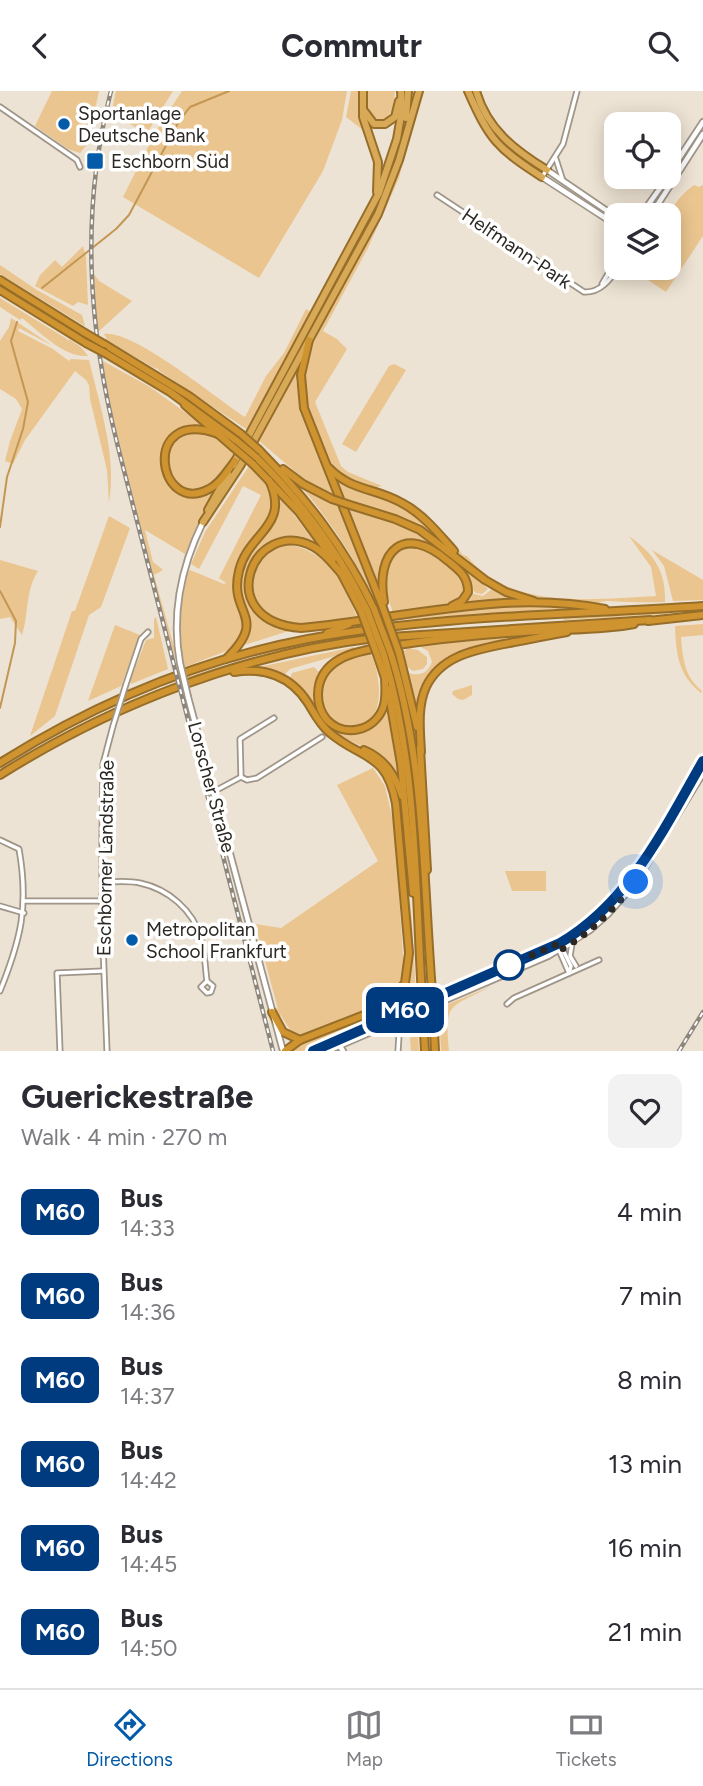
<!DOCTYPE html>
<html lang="en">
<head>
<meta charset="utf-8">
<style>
	:root { --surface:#fff; --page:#f2f2f3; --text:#2b2b33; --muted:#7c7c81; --line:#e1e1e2; --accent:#045ba9 }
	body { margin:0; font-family:Figtree,sans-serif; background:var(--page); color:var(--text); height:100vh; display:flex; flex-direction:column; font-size:26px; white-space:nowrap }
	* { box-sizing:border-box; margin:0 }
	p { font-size:23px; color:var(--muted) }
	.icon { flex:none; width:38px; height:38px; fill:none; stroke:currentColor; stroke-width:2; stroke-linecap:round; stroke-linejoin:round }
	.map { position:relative; height:960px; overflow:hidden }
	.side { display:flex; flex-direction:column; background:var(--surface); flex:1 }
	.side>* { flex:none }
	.badge { padding:0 14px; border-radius:10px; font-size:24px; line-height:46px }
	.tools { position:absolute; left:604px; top:21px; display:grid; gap:14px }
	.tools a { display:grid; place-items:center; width:77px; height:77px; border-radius:14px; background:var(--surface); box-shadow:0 4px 18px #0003; font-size:35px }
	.you { position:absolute; width:35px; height:35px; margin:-18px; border:5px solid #fff; border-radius:50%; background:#1a73e8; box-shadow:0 0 0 10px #1a73e833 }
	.map>.badge { position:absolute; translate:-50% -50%; box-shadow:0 0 0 4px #fff }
	.round { display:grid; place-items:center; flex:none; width:74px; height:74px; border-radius:14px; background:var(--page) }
	.summary { display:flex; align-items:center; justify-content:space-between; height:119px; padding:0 21px }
	h1 { font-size:33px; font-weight:700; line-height:52px }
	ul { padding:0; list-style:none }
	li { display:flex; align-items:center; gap:21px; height:84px; padding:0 21px }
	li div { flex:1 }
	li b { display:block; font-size:26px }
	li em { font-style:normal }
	li .badge { min-width:77px; font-weight:700; text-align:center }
	header { display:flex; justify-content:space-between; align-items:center; height:91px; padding:0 21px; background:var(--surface); font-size:32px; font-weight:700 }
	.menu { display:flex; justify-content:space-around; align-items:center; height:98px; border-top:2px solid var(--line); background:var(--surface); font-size:19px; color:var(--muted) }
	.menu a { display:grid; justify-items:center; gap:4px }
	.menu .selected { color:var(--accent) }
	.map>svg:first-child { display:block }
	.green { fill:#eac58f }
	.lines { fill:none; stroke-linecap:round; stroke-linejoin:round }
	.stream { stroke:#c39753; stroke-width:2 }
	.minor-casing { stroke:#9f9588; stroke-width:7 }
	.secondary-casing { stroke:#9f9588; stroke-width:8 }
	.trunk-casing { stroke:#966e2a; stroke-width:10 }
	.motorway-casing { stroke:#966e2a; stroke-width:10 }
	.minor { stroke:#fff; stroke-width:3.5 }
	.secondary { stroke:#fff; stroke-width:4.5 }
	.trunk { stroke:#d8aa58; stroke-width:6 }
	.motorway { stroke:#cf942f; stroke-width:6 }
	.rail-casing { stroke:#8d867c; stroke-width:4.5 }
	.rail { stroke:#fff; stroke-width:2; stroke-dasharray:5; stroke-linecap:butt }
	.minor-bridge-casing { stroke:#9f9588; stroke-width:7; stroke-linecap:butt }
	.secondary-bridge-casing { stroke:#9f9588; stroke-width:8; stroke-linecap:butt }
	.motorway-bridge-casing { stroke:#966e2a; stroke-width:10; stroke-linecap:butt }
	.minor-bridge { stroke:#fff; stroke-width:3.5 }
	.secondary-bridge { stroke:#fff; stroke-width:4.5 }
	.motorway-bridge { stroke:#cf942f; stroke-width:6 }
	.line-casing { stroke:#fff; stroke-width:16 }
	.line { stroke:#003b80; stroke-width:10 }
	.walk { stroke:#2b2722; stroke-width:7; stroke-dasharray:0 12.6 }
	.poi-dot { fill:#045ba9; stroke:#fff; stroke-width:2.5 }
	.stop-dot { fill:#fff; stroke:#003b80; stroke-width:3.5 }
	.labels { text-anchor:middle; stroke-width:7; stroke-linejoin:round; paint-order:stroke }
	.poi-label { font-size:19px; fill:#2b2722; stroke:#fff; text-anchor:start }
	.street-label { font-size:19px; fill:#2b2722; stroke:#fff }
</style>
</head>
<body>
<header><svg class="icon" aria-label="back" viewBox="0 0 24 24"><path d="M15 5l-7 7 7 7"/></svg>Commutr<svg class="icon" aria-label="search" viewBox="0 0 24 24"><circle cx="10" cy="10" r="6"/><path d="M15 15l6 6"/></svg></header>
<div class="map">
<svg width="703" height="960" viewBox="0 0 703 960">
	<rect width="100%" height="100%" fill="#ede3d4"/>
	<!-- green -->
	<g class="green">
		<path d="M52,0H99L88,52L80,62L68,58L35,35Z"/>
		<path d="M116,0H173L147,42L111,23Z"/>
		<path d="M182,0H347L342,29L323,80L259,187L123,106L156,40Z"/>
		<path d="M351,0H360L363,39L346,26Z"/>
		<path d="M367,0H395C393,46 360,36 367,0Z"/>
		<path d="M420,1L422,4L415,21L399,87L368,157L323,240L337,248L347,258L315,311L341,375L348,381L382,395L377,396C414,409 439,434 463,464L467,465C510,520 594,508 656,505L651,476L629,445C654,463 666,480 665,511C645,512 627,511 607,510C601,510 597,513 591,513C553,518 500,500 472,475C454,459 441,436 421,421C400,406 371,402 348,390C324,377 308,321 304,296L306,295L305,275L313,252L389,108L403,70Z"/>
		<path d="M694,94L699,96L703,94V145L666,201L630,177H668C668,140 661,118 694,94Z"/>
		<path d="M83,155L86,166L88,214L78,211L73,215L35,195L40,184L55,169L62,176Z"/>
		<path d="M0,174L37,199L82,224L85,235L0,183Z"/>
		<path d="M93,182L99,190L132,210L98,241L94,216Z"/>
		<path d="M0,207L67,248V250L69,248L81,256L88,265C64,267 40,241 22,227L20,229L0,216Z"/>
		<path d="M306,218L311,221L249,340L158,279V277L156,278L108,250L104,243C133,238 217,308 245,326L266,285L284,262Z"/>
		<path d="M11,227L53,255L19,237L18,240L53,258L69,270L71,268L89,269C100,316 117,364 109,412L107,379L90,308L89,294L86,289L75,280L25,349L13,373L5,370L10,350L22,318L16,308L0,298V250L9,236Z"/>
		<path d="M303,264L296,289L300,311L335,404L310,393L258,349Z"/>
		<path d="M101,269L150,296L204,335C197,335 189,334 182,337C137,356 170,428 220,395L191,449L183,471L185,463L145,439L153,471L163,479L154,484L174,556L175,574L110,320Z"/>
		<path d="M394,273L406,279L356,361L342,353L389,275Z"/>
		<path d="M187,341C212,343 219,347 236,363C221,387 209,407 178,395C163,373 158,355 187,341Z"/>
		<path d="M249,375C308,417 245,439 237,479C233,496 242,520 246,537L234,557L185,576C178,554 174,496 190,479L224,493L226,492L219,487L261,404L243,395L199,478L191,473L205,441Z"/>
		<path d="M333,384C347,398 365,398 383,405C400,412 415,424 429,436L427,439C400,424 369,418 341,406Z"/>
		<path d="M299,393L339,414L381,517H379C358,472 331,431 299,393Z"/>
		<path d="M278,403L323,462C316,458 306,450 299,449C258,444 227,492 257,523C267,533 279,535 292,539L244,554L250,535L240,502L241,479L252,459L275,428Z"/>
		<path d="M346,417L411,436L446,460L488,498L482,503L476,502C460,487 441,450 418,450C411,451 404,456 398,459C380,468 379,481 380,500Z"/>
		<path d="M109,425L130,437L101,516L89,524L55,625L30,645L72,520H75Z"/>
		<path d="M290,454C327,460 348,495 357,527C335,531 304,539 282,531C238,515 244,458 290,454Z"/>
		<path d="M415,456C436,458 470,481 464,504L450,514L393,522C384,496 375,461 415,456Z"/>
		<path d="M652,459L703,489V509L673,510L664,475Z"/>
		<path d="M0,469L38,480C25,500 29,523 22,544L10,526L0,528Z"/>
		<path d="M492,498L521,509L464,512L470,502L483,505Z"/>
		<path d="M495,514L562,516L561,518L394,529L393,527Z"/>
		<path d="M667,521V523L564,529L563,527Z"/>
		<path d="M156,526L168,578L131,593L130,590L146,549L154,547V528Z"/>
		<path d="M703,533V544L681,546C683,568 684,585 702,600L701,602C678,584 676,562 675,535Z"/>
		<path d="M115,534L140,544L121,595L88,610Z"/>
		<path d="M562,539L474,557L435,580L418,624L408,582C420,585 427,583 432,571L428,560L417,554L437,549Z"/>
		<path d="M364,542L365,544L279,561L188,588L187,586L282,558Z"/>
		<path d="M354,556L356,559L290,578L284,584L254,577Z"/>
		<path d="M408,557L418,559L427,566V573L423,578L413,580L407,576L404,560Z"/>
		<path d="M370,561C377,574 381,597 378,612C376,622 373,628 363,633C326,650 306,596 335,574C346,566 358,564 370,561Z"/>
		<path d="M314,576L321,583L317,615L341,640L371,635L386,610L399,688L372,660L332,641L301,598L289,589L292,582Z"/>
		<path d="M472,594V604L463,609L458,608L452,603L453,600Z"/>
		<path d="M373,677L385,695L395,739L404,882L393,904L378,916L302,944L292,942L280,923L283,935L288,941L282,936L275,916L278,918L255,833L281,837L378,770L337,694Z"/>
		<path d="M390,686L395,693L401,719L412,830L416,907L415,910L407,914L303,960H290L305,950L368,926L386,917L401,903L409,887L411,858Z"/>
		<path d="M505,780H546V800H512Z"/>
		<path d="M492,895C450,917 444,910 449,960H441L439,917Z"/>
		<path d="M417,928L419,960H411L409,932Z"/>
	</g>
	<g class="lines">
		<!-- stream -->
		<g class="stream">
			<path d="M42,197L116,138L129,124L179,30L190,16L229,0"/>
			<path d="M0,436L7,386L23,338L28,311L11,250L17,231"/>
			<path d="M0,500L16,530L15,552L0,617"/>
		</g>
		<!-- minor casing -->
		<g class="minor-casing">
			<g id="minor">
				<path d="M0,16L77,69L80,76"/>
				<path d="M556,68L563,90"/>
				<path d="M542,86L563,53L577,0"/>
				<path d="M437,104L584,201C600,202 610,189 618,177"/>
				<path d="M602,193L616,169"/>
				<path d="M126,593L141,548L148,541"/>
				<path d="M241,686L240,648L274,627"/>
				<path d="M213,701L241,686L247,689L257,687L322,646"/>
				<path d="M0,749L19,758C29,815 21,848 0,900"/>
				<path d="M102,791C114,791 128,789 140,792C168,798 193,819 201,847C205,861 205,876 207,890L213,895L211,901L207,902L201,896L207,890"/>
				<path d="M24,810H103"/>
				<path d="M0,815L24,822"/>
				<path d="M572,853L570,865L576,875"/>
				<path d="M561,855L571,875L569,882"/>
				<path d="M559,859L569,882"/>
				<path d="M507,913L514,907L599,869"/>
				<path d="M60,960L57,882L103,880"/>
				<path d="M107,960L102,827V744L103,673L113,635"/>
				<path d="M398,960L400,928"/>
			</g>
		</g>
		<!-- secondary casing -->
		<g class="secondary-casing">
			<g id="secondary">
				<path d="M547,79L616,126"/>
				<path d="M668,84L703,31"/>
				<path d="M542,86L616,134"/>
				<path d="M641,124L668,86"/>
				<path d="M651,124L703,43"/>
				<path d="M180,572C171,522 181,476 203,431"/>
				<path d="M188,606L283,960"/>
				<path d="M336,949L343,960"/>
				<path d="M313,960L560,852C629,811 664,736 703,670"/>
				<path d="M327,960L548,865L590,839L608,823L636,791L703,682"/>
			</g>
		</g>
		<!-- trunk casing -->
		<g class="trunk-casing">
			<g id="trunk">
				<path d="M363,0V26L378,71L377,101"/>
				<path d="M468,0C489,48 497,57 542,86"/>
				<path d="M476,0C487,38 514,59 547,79"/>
				<path d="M365,21L374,33H385L395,26L399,10"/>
				<path d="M406,27L408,0"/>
				<path d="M233,374L379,102L397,48L402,19L401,0"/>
				<path d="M208,419L228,383"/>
				<path d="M203,431L240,375L378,123L399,69L419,0"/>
			</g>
		</g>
		<!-- motorway casing -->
		<g class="motorway-casing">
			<g id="motorway">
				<path d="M0,189L85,242"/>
				<path d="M0,199L86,252"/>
				<path d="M309,249L301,284L304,317L383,517"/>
				<path d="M104,253L189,305L241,343"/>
				<path d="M105,262L170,301L237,350"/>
				<path d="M185,314L233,356"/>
				<path d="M218,343C140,315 157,426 209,398C220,393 227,380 235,370"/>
				<path d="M259,359C306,407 345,457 374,518"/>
				<path d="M256,366C302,411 339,461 367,519"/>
				<path d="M253,373L299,421L333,468"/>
				<path d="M329,377C351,400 376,397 402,412C423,423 438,442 454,460"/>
				<path d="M283,378L303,393L332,408"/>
				<path d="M350,414L395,428L420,439L485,489L506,501L534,510"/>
				<path d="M340,480L361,520"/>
				<path d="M341,482C333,473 325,462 314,456C253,423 210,530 301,537C401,528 504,498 605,518"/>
				<path d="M384,511C375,460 404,432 448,470C459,479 468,485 468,501L462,510L452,515"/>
				<path d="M648,530L703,524"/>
				<path d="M327,542L349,533"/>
				<path d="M390,546L650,529"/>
				<path d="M399,562L417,636"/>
				<path d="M391,563C425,671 423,788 432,900"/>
				<path d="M384,564C417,675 415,790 422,905"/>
				<path d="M378,566L385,587"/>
				<path d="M226,568C270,525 228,524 239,480C248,441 291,436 269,389"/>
				<path d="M234,581C264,576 291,585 308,612C314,622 320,634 330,642C362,669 387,661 396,713L409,862L405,892L391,909L377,919L300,949L285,960"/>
				<path d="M385,585C385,595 387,607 383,617C374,640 344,647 327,629C321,622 318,613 318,604C318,568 355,560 384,556C436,548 486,543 538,540C569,538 604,539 634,533"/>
				<path d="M388,598L401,673L413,802"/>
				<path d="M420,657L427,779"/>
				<path d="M364,659C385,668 395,684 402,705"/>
				<path d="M421,661C420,640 417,616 426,596C442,562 481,558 514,551C531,548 549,544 567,541"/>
				<path d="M0,672C94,613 198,569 308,548C437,524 571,524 703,515"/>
				<path d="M0,684C113,613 243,563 375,547"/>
				<path d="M433,919L435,960"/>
				<path d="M272,921L283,941L300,949"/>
				<path d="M423,923L425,960"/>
			</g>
		</g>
		<!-- minor -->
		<use href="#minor" class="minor"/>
		<!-- secondary -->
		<use href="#secondary" class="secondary"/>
		<!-- trunk -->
		<use href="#trunk" class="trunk"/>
		<!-- motorway -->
		<use href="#motorway" class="motorway"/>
		<!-- rail casing -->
		<g class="rail-casing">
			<g id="rail">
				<path d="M111,0C80,121 88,236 118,356L273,960"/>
				<path d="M679,960L703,921"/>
			</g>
		</g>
		<!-- rail -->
		<use href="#rail" class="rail"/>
		<!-- minor-bridge casing -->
		<g class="minor-bridge-casing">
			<path id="minor-bridge" d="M113,635L126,593"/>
		</g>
		<!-- secondary-bridge casing -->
		<g class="secondary-bridge-casing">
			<path id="secondary-bridge" d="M180,572L188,606"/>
		</g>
		<!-- motorway-bridge casing -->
		<g class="motorway-bridge-casing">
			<g id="motorway-bridge">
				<path d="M85,242L104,253"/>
				<path d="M86,252L105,262"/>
				<path d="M241,343L259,359"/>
				<path d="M237,350L256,366"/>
				<path d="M233,356L253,373"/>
				<path d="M332,408L350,414"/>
				<path d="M383,517L399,562"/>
				<path d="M374,518L391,563"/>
				<path d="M367,519L384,564"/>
				<path d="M361,520L378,566"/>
				<path d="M432,900L433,919"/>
				<path d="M422,905L423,923"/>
			</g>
		</g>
		<!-- minor-bridge -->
		<use href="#minor-bridge" class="minor-bridge"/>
		<!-- secondary-bridge -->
		<use href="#secondary-bridge" class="secondary-bridge"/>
		<!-- motorway-bridge -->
		<use href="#motorway-bridge" class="motorway-bridge"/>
	</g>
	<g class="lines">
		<!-- line casing -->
		<g class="line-casing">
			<path id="line" d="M313,960L560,852C629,812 665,736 703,670"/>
		</g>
		<!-- line -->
		<use href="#line" class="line"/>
		<!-- walk -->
		<path class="walk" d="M509,874L560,852L562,858C592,841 615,817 636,791"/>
	</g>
	<!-- markers -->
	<g class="poi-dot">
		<circle cx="64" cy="33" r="7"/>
		<rect x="86" y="61" width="18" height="18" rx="3.5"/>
		<circle cx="132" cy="849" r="7"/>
	</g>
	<circle class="stop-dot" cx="509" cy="874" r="14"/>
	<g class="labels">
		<!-- poi labels -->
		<g class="poi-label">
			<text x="78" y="29">Sportanlage<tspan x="78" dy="22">Deutsche Bank</tspan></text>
			<text x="111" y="77">Eschborn Süd</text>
			<text x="146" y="845">Metropolitan<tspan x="146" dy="22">School Frankfurt</tspan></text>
		</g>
		<!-- street labels -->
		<g class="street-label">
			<text transform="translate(517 157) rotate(34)" y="7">Helfmann-Park</text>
			<text transform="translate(212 696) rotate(75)" y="7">Lorscher Straße</text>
			<text transform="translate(105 767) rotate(-89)" y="7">Eschborner Landstraße</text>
		</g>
	</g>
</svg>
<div class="tools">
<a><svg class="icon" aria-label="locate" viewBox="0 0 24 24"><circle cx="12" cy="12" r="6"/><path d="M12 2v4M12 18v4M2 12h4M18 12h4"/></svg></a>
<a><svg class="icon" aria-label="layers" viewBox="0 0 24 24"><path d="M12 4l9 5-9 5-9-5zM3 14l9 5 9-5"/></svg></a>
</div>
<div class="you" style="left:636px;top:791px"></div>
<b class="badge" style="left:405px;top:919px;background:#003b80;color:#fff">M60</b>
</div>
<section class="side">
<div class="summary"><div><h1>Guerickestraße</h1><p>Walk · 4 min · 270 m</p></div><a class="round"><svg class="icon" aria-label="heart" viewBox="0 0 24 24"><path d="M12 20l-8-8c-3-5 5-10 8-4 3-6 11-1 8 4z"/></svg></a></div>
<ul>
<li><span class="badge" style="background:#003b80;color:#fff">M60</span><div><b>Bus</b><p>14:33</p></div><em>4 min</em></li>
<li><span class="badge" style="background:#003b80;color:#fff">M60</span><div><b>Bus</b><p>14:36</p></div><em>7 min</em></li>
<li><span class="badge" style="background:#003b80;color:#fff">M60</span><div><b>Bus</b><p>14:37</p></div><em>8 min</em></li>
<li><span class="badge" style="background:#003b80;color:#fff">M60</span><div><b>Bus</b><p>14:42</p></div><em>13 min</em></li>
<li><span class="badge" style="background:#003b80;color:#fff">M60</span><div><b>Bus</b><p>14:45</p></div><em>16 min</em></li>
<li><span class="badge" style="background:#003b80;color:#fff">M60</span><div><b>Bus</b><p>14:50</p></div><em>21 min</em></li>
</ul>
</section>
<nav class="menu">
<a class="selected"><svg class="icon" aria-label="directions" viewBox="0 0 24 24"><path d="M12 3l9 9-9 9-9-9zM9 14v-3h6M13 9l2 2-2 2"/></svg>Directions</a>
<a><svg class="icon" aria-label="map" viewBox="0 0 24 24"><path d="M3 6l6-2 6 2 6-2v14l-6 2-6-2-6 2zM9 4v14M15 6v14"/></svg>Map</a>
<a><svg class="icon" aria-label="tickets" viewBox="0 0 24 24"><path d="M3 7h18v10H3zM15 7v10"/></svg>Tickets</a>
</nav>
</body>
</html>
